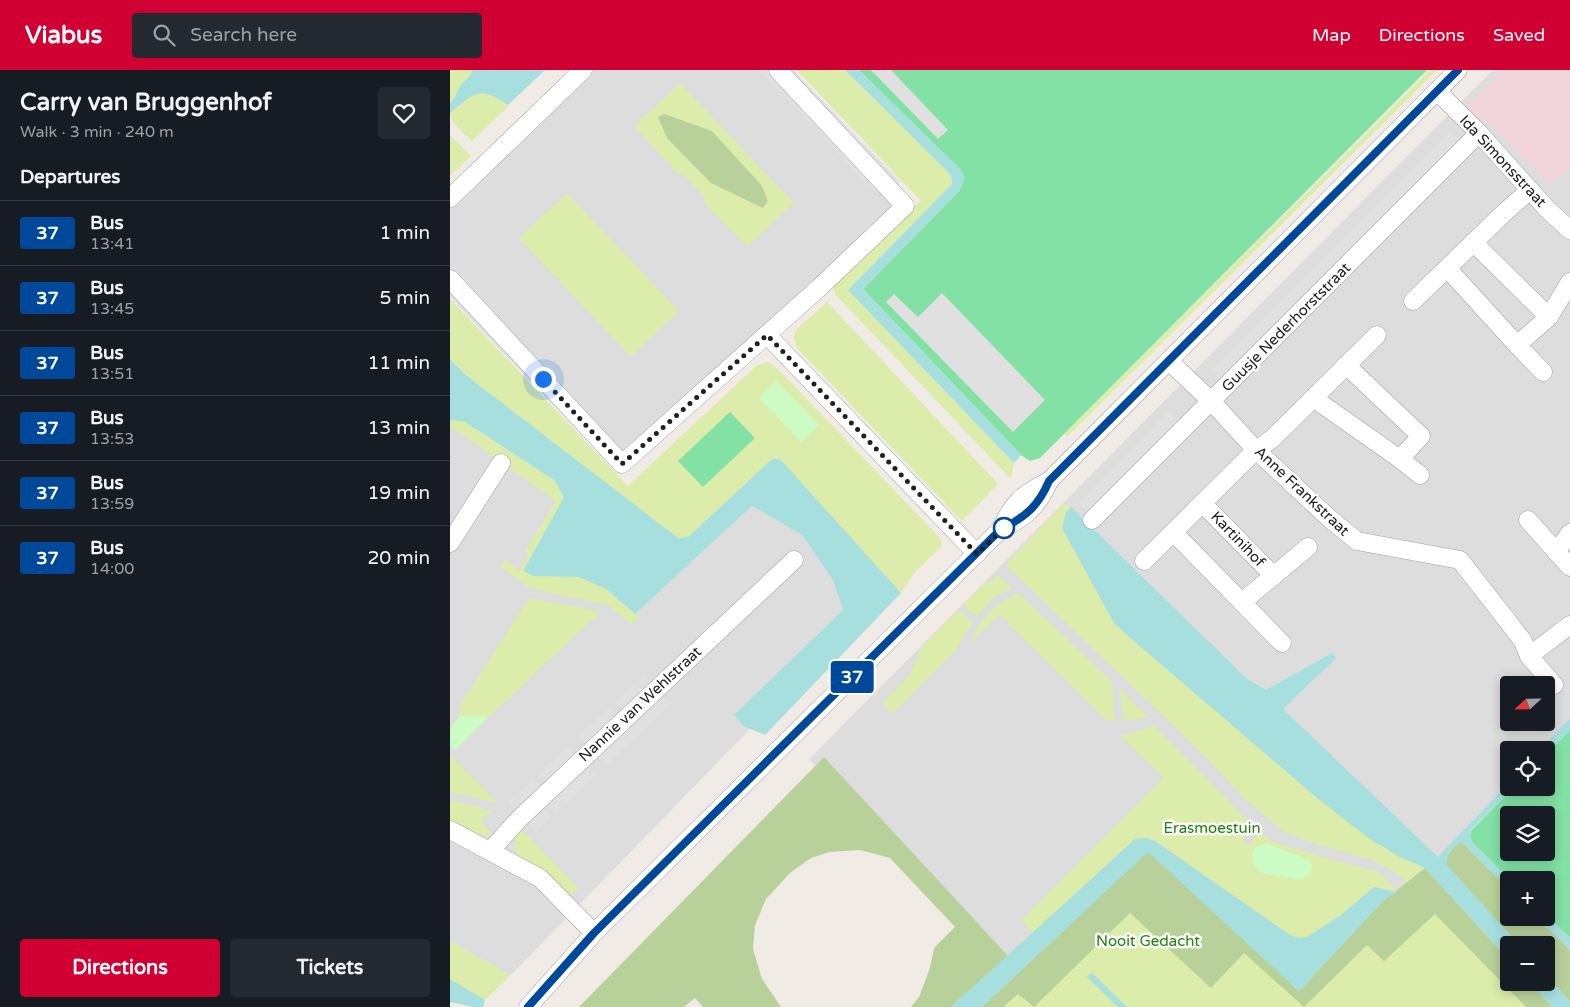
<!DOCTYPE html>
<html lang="en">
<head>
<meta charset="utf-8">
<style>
	:root { --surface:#171b24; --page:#242831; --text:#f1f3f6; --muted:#9ea1a6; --line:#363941; --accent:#d00033 }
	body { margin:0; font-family:"Varela Round",sans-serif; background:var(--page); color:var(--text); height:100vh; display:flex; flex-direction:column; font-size:19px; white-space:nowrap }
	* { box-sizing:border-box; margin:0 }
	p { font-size:16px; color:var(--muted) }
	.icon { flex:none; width:28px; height:28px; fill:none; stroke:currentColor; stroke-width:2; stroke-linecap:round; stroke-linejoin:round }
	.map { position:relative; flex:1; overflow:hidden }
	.side { display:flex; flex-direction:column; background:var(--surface); width:450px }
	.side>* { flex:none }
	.badge { padding:0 10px; border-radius:4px; font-size:18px; line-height:32px }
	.needle { width:32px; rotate:248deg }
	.fabs { position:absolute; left:1050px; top:606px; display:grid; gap:10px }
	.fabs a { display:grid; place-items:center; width:55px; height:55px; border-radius:5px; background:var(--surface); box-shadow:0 2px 12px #0003; font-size:25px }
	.you { position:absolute; width:25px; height:25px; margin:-12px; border:4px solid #fff; border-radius:50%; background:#1a73e8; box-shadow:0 0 0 8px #1a73e833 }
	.map>.badge { position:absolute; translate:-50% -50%; box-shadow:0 0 0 2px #fff }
	h2 { padding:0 20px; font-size:19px; line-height:45px }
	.round { display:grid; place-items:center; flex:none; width:52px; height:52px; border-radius:5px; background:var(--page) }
	.headline { display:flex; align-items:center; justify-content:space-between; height:85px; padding:0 20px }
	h1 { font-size:24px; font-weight:700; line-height:38px }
	.button { display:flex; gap:10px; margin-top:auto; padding:10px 20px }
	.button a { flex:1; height:58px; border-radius:5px; background:var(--accent); color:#fff; font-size:20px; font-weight:700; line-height:58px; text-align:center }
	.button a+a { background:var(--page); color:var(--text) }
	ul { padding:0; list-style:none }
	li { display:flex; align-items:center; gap:15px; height:65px; padding:0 20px; border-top:1px solid var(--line) }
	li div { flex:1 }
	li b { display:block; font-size:19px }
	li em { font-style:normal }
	li .badge { min-width:55px; font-weight:700; text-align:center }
	header { display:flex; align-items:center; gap:30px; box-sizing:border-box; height:70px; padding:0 25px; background:var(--accent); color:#fff }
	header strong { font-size:24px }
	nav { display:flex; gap:28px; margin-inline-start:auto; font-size:18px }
	.search { width:350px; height:45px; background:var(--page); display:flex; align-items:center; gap:12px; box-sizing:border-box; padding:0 18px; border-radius:5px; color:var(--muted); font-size:19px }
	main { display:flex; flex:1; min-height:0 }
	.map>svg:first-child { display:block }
	.residential { fill:#dedddd; fill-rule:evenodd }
	.commercial { fill:#f2d5db }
	.grass { fill:#dbecab }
	.forest { fill:#b8d19a }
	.park { fill:#ccfbc3 }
	.pitch { fill:#83e1a5; fill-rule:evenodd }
	.parking { fill:#e0e0e0 }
	.water { fill:#a6dfde }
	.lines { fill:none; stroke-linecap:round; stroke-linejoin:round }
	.street-casing { stroke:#a1a1a1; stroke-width:19 }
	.street { stroke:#fff; stroke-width:18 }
	.line-casing { stroke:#fff; stroke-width:11 }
	.line { stroke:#004899; stroke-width:8 }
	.walk { stroke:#202020; stroke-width:5; stroke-dasharray:0 9 }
	.stop-dot { fill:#fff; stroke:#004899; stroke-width:2.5 }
	.labels { text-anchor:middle; stroke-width:5; stroke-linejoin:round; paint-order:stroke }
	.street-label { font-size:15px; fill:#202020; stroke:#fff }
	.park-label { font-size:15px; fill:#1d8309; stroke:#fff }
</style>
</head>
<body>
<header>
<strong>Viabus</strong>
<div class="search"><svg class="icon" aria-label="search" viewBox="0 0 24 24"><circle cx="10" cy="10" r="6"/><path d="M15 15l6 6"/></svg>Search here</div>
<nav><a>Map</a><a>Directions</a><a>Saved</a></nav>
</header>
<main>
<section class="side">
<div class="headline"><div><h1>Carry van Bruggenhof</h1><p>Walk · 3 min · 240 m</p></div><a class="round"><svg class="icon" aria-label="heart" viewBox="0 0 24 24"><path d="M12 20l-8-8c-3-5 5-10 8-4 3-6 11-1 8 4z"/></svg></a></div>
<h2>Departures</h2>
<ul>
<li><span class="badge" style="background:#004899;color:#fff">37</span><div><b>Bus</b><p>13:41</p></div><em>1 min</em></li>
<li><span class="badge" style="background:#004899;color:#fff">37</span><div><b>Bus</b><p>13:45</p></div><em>5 min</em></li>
<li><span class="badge" style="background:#004899;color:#fff">37</span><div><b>Bus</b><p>13:51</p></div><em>11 min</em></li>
<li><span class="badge" style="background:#004899;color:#fff">37</span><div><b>Bus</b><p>13:53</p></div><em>13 min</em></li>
<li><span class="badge" style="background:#004899;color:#fff">37</span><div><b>Bus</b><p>13:59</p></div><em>19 min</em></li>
<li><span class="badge" style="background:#004899;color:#fff">37</span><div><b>Bus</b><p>14:00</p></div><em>20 min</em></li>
</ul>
<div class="button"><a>Directions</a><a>Tickets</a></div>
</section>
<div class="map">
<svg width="1120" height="937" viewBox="0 0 1120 937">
	<rect width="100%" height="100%" fill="#f1ebe6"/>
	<!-- residential -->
	<g class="residential">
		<path d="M133,0H324L455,136L172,394L0,209V128Z"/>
		<path d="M1043,0H1120V655L1096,680H1059V717L986,792L856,916L558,900L359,689ZM1059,615H1096V652H1059Z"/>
		<path d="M0,352L114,427L73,500L185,544L302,436L352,465L383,510L393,540L285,645L293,656L300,659L61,905L0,872Z"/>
	</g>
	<!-- commercial -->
	<path class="commercial" d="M1053,0H1120V96L1101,115L1036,49L1020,65L1004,49Z"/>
	<!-- grass -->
	<g class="grass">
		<path d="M0,0H22C21,9 16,10 11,16C6,22 8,26 0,33Z"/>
		<path d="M347,0H395L501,105L502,114L398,220L564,393L561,409L385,224L383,215L471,131Z"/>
		<path d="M980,0H987L618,366L614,364Z"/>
		<path d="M230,13L344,133L299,175H296L255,134V127L234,105L228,104L186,58L185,55Z"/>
		<path d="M30,23L44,25L59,36L22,71C15,64 1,54 0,43L22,25Z"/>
		<path d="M0,65L21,86L0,106Z"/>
		<path d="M117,123L229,241L181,287L69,168Z"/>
		<path d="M0,229L178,416L306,296L318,292L328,299L490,468L492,476L464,503L451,523L322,389L238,467L227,468L17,306L0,289Z"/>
		<path d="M377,232L548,414L512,451L347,278L344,269L346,260Z"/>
		<path d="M3,350L15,352L104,410L114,427L73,501L84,506L129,507L156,519L189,548L181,554L158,535L79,518L51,497L55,490L70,501L78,484L75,481L106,431L3,358L0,360V352Z"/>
		<path d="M614,433L621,437L616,442L612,458L664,553L678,566L872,732L975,798L1059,890V912L1080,913L1102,937H532L698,781L849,921L945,821L924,817L891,845L857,867L849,868L840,865L705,771L685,769L582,864L572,850L714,708L671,666L704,656L803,756L792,771L799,776L809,761L822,772L930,803L946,821L956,812L948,804L922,790L866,774L833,761L794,728L753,684L556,495Z"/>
		<path d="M547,505L562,518L544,527L526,547L513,535L533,515L540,512Z"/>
		<path d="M568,523L662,612L665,651L656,650L550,545L519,573C533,547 541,536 568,523Z"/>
		<path d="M79,528L151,541L39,647L10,645V636Z"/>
		<path d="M508,540L523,552L506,580L443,644L432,633L460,605L472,577Z"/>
		<path d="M670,619L698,647V648L674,650Z"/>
		<path d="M0,685L48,733L0,722Z"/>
		<path d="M0,730L42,741L31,750L42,764C26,768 14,760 0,752Z"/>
		<path d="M71,759L129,819L119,825C107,816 72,794 66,781C63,774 66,764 71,759Z"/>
		<path d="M0,871L61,905L35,930L0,909Z"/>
	</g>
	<!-- forest -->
	<g class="forest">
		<path d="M214,44L262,61L312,116L318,131L313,138L261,113L217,68L208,47Z"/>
		<path d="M374,687L558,886L501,937H461L469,927L480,898L484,878L505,857L440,788L410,780L380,782L361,788L340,803L316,829L305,855L303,879L312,909L331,937H253L245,928L234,937H129Z"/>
		<path d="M1011,771L1059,819V848H1088L1120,880V932L1096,905V875H1069L996,795C995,783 1003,779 1011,771Z"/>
		<path d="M698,781L849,921L933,831L975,798L1059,890V912L1080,913L1102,937H1076L985,844L934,891L917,875L854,937L794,883L761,918L680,843L584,937L568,924L553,937H532Z"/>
	</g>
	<!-- park -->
	<g class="park">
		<path d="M326,311L369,355L351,372L309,328Z"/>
		<path d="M10,645L39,647L5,680L0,675V659Z"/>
		<path d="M813,774H818L860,790L862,797C860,804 858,808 851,810L815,804L808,800L803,793L802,785L804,778Z"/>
	</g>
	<!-- pitch -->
	<g class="pitch">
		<path d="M409,0H977L590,388L580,391L571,385L413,219L510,120L512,101Z"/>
		<path d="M280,342L305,368L253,417L228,391Z"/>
		<path d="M1120,660V868L1096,845V810H1060L1023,773L1020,767L1021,761L1063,718H1096V684ZM1059,745H1096V782H1059Z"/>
	</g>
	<!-- parking -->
	<g class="parking">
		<path d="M309,0H316L428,118L425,122Z"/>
		<path d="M336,0H343L450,112L447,116Z"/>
		<path d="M421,0H441L498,60L488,69Z"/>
		<path d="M1000,61L1011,72L772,311L761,300Z"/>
		<path d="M0,218L172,400L169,403L0,227Z"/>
		<path d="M492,223L595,330L563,362L436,232L444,224L468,247Z"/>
		<path d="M719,341L731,353L639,444L628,433Z"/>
		<path d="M194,605L221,634L157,695L148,686L138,695L147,704L106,743L98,734L93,738L101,747L86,762L58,732L83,709L91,717L97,712L89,703L118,676L127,684L137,674L129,665L159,638L167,646L173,640L165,632Z"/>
	</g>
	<!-- water -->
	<g class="water">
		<path d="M22,0H95L58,35C30,15 24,23 0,43V33C7,27 5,24 9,18C14,10 20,9 22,0Z"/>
		<path d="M395,0H409L512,101L515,108L510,120L413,219L571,385L564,393L398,220L502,114L501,105Z"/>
		<path d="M0,289L17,306L228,468L238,467L322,389H330L451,523L315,665L293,656L284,645L393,540L383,510L352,465L302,436L185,544L156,519L129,507L84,506L73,501L114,427L104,410L15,352L3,350L0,352Z"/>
		<path d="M621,437L797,609L816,620L882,583L886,588L833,639L988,787L1059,713V718H1063L1021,760L1020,767L1023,773L1060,810H1059V819L1011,771C1003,779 995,783 997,795L1069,875H1059V890L975,798L950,787L920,769L872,732L678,566L664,553L612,458L616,442Z"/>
		<path d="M1120,648V660L1096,684V680H1090Z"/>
		<path d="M696,768L705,771L840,865L849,868L857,867L891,845L924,817L946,822L933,831L849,921L698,782L532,937H501L685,769Z"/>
		<path d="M1096,845L1120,868V880L1088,848H1096Z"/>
		<path d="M642,903L677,937H668L637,907Z"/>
		<path d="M1096,905L1120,932V937H1102L1080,913L1096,912Z"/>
		<path d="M0,909L35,930L33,937H23L0,932Z"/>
	</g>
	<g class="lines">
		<!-- street casing -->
		<g class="street-casing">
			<g id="street">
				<path d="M987,21L1029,63L1097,139L1120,160"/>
				<path d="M0,128L133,0"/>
				<path d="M1023,172L1099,247"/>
				<path d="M997,198L1067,275L1093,302"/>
				<path d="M0,209L172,394L370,217L455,136L328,0"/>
				<path d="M963,231L1055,142L1080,120"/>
				<path d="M317,265L527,484"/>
				<path d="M1067,275L1099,247L1120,212"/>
				<path d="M719,291L761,331L806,380L880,449L907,471L1010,490L1073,571L1079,586L1104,615"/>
				<path d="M863,328L950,389L971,366L896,295"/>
				<path d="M950,389L970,405"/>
				<path d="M752,433L824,506"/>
				<path d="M642,450L1029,63"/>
				<path d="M1078,450L1120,497"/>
				<path d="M550,460C563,433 572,424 599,411L1008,0"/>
				<path d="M724,463L832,573"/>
				<path d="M0,473L51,393"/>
				<path d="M1106,482L1120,463"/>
				<path d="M694,491L806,380L822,369L927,265"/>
				<path d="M792,532L858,477"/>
				<path d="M1079,586L1120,555"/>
				<path d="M0,760L90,808L144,863"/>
				<path d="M40,781L69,749L344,490"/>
				<path d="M78,937L144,863L550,460C575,447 588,437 599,411"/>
			</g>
		</g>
		<!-- street -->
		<use href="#street" class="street"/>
	</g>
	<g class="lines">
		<!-- line casing -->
		<g class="line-casing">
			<path id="line" d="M78,937L144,863L550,460C575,447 588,437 599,411L1008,0"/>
		</g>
		<!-- line -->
		<use href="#line" class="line"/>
		<!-- walk -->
		<path class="walk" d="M93,309L172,394L317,265L527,484L554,458"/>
	</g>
	<!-- markers -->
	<circle class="stop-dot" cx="554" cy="458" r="10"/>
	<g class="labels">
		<!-- street labels -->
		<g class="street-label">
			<text transform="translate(1053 91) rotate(47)" y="5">Ida Simonsstraat</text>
			<text transform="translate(836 257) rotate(-45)" y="5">Guusje Nederhorststraat</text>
			<text transform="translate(852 421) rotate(43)" y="5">Anne Frankstraat</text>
			<text transform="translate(788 469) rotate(46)" y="5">Kartinihof</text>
			<text transform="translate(190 634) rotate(-43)" y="5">Nannie van Wehlstraat</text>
		</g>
		<!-- park labels -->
		<g class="park-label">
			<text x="762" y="763">Erasmoestuin</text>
			<text x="698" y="876">Nooit Gedacht</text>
		</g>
	</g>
</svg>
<div class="fabs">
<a><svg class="needle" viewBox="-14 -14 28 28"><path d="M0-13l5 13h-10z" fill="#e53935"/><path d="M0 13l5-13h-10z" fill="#9ea1a6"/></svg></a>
<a><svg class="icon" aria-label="locate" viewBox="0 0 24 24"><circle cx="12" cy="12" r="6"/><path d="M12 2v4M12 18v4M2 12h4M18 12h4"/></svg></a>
<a><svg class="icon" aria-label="layers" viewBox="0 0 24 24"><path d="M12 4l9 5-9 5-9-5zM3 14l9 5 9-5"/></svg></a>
<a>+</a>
<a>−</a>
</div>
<div class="you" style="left:93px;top:309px"></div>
<b class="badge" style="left:402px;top:607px;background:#004899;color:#fff">37</b>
</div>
</main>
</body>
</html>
